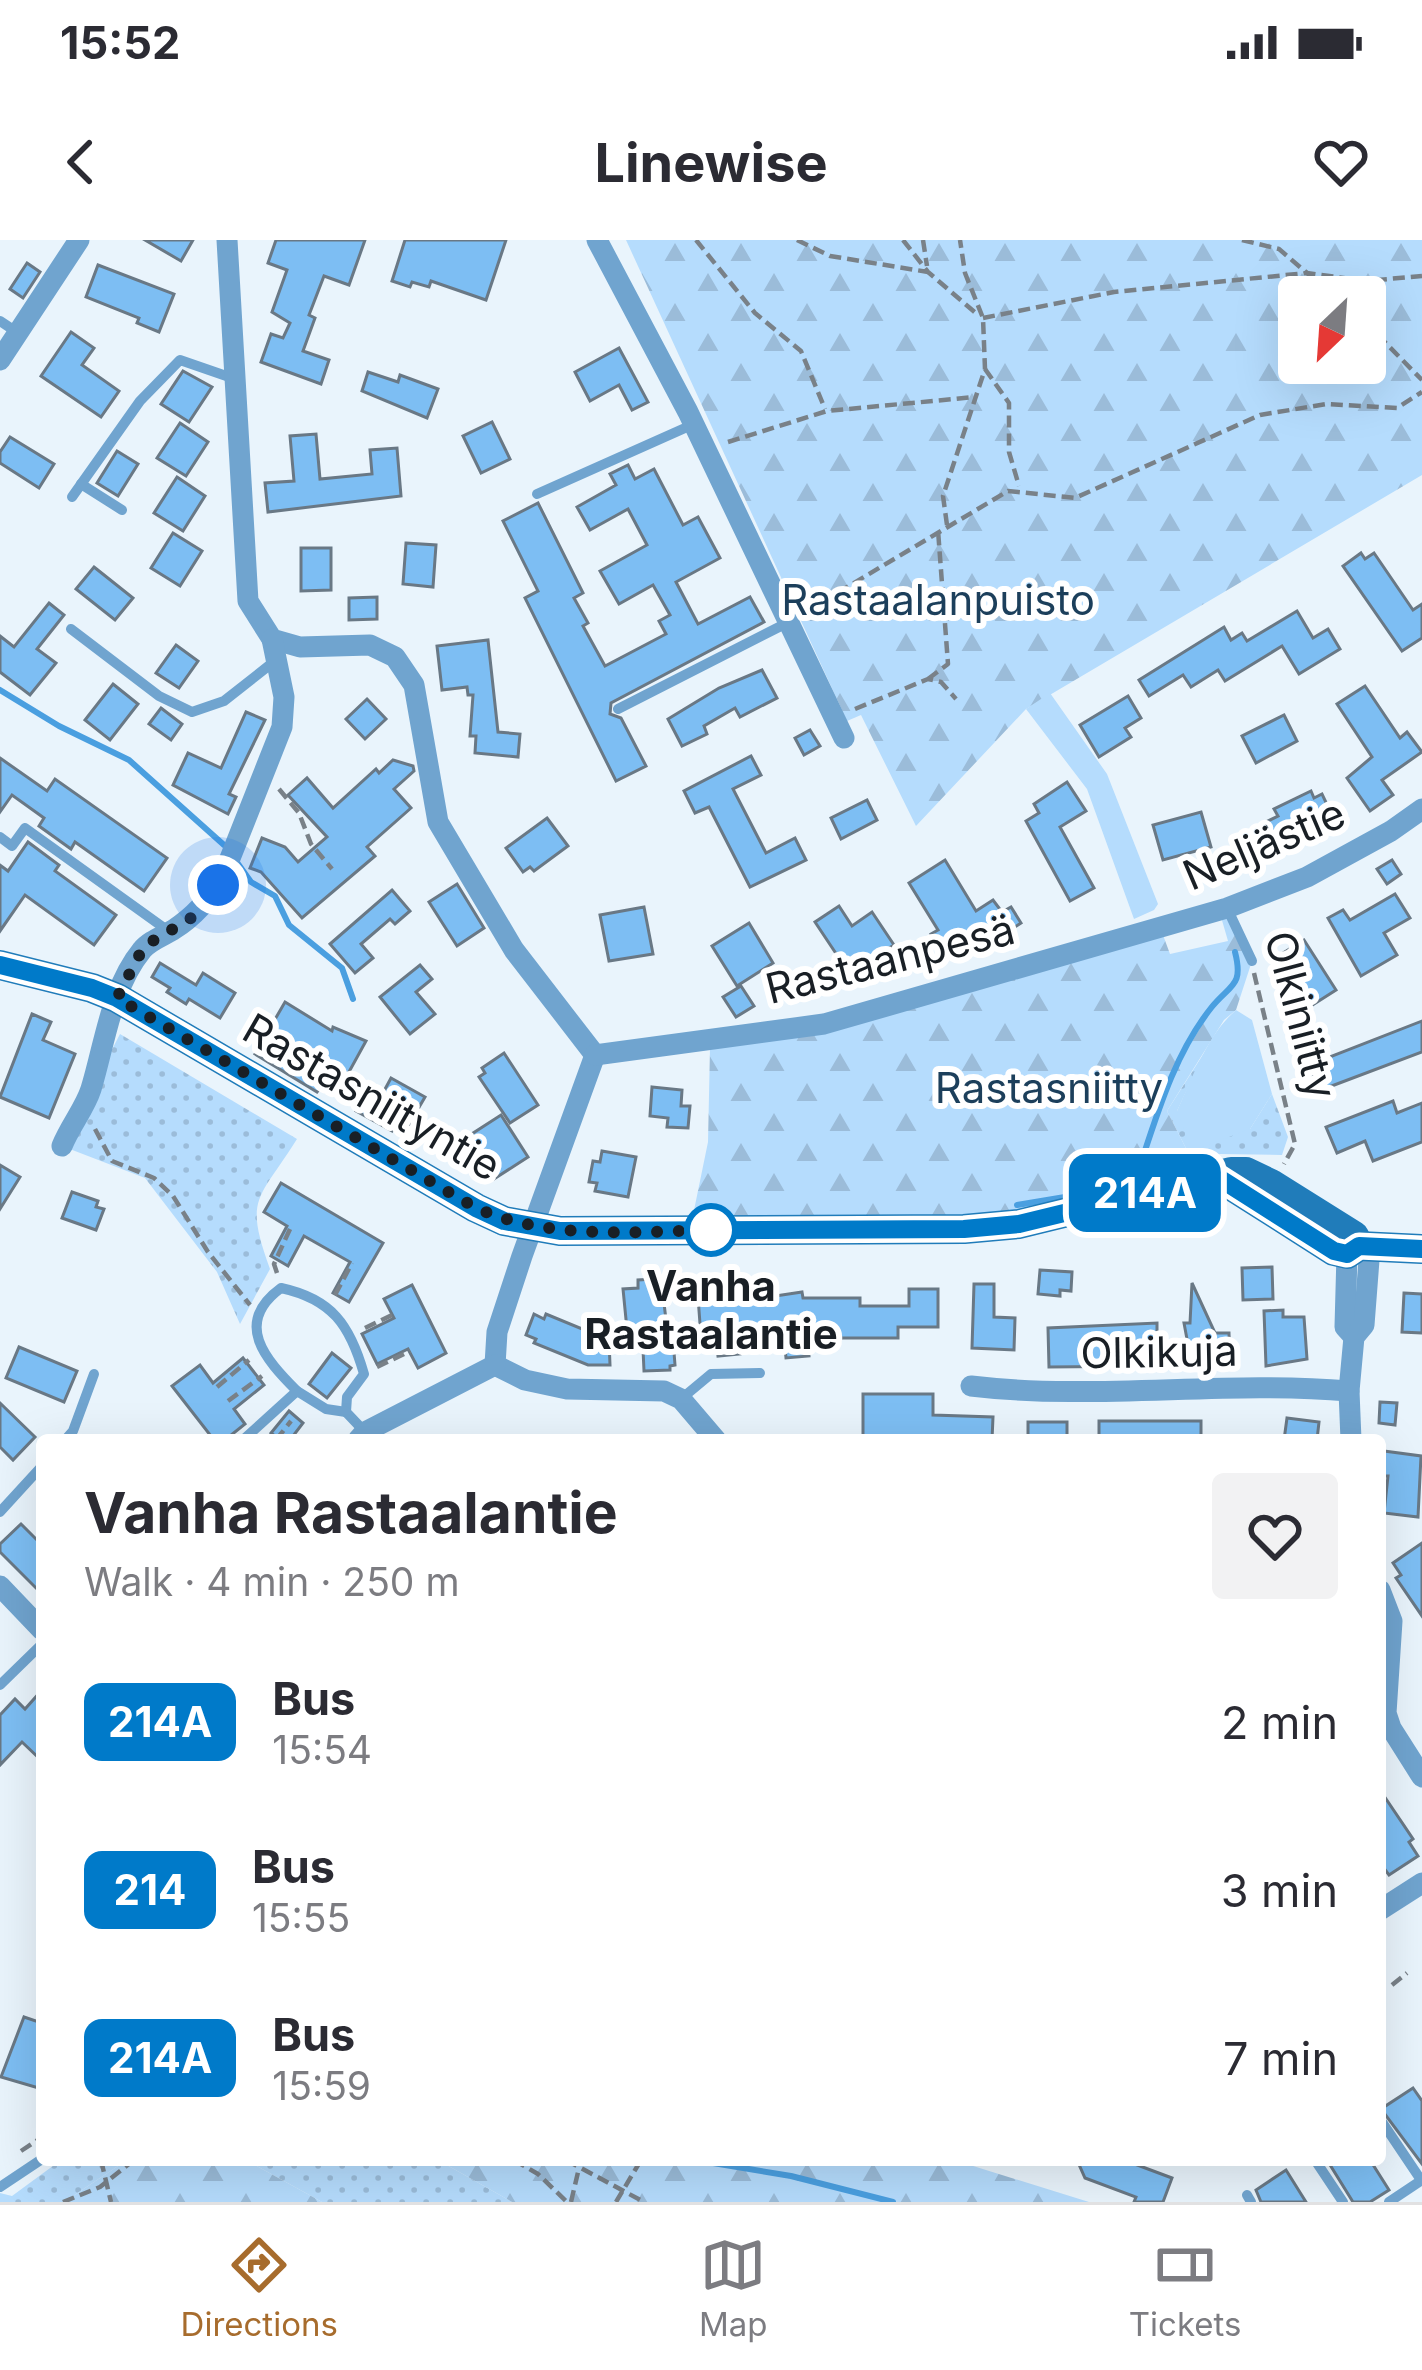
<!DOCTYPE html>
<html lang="en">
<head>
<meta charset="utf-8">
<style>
	:root { --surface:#fff; --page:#f2f2f3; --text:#2b2b33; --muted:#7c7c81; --line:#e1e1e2; --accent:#a76c2d }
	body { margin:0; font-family:Inter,sans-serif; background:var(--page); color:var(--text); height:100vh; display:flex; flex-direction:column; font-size:45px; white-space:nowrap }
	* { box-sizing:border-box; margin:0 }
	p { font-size:39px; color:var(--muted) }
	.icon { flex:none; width:66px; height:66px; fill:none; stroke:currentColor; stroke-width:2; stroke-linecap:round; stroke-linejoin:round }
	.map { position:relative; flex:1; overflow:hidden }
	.drawer { position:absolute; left:36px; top:1194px; width:1350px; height:732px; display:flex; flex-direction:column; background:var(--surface); border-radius:12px; box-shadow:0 12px 48px #0002 }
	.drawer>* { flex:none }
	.badge { padding:0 24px; border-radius:18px; font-size:42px; line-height:78px }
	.needle { width:78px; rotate:205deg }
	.tools { position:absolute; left:1278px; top:36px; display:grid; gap:24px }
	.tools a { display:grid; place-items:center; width:108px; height:108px; border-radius:12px; background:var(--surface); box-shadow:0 12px 48px #0002; font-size:60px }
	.you { position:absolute; width:60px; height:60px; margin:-30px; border:9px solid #fff; border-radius:50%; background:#1a73e8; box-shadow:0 0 0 18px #1a73e833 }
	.map>.badge { position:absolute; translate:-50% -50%; box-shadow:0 0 0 6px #fff }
	.round { display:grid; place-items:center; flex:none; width:126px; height:126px; border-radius:12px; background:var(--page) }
	.overview { display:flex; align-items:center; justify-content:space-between; height:204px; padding:0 48px }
	h1 { font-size:57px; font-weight:700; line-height:90px }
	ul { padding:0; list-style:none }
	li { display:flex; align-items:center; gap:36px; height:168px; padding:0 48px }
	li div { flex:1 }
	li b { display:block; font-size:45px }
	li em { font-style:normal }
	li .badge { min-width:132px; font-weight:700; text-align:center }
	.status { display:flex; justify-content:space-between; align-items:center; height:84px; padding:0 60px; background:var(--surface); direction:ltr }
	.status svg { height:33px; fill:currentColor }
	header { display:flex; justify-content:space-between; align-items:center; height:156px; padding:0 48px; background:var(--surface); font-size:54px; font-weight:700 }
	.tabs { display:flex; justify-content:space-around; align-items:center; height:168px; border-top:3px solid var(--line); background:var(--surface); font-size:33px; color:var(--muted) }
	.tabs a { display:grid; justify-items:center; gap:6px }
	.tabs .current { color:var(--accent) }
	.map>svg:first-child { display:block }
	.grass { fill:url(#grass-dots) }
	.forest { fill:url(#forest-firs); fill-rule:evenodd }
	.park { fill:#b5dcfd }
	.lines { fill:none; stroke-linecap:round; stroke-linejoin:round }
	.stream { stroke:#4a9fe0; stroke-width:6 }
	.building { fill:#7dbef3; stroke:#697885; stroke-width:3 }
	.path { stroke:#798188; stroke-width:4.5; stroke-dasharray:12 6; stroke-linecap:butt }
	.lane { stroke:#70a4cf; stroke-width:10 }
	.street { stroke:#70a4cf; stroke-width:21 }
	.secondary { stroke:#207cba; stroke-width:30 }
	.line-casing { stroke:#fff; stroke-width:27 }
	.line { stroke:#007ac9; stroke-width:18 }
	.walk { stroke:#191f25; stroke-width:12; stroke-dasharray:0 21.6 }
	.stop-dot { fill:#fff; stroke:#007ac9; stroke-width:6 }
	.labels { text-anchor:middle; stroke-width:12; stroke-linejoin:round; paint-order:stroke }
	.park-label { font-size:42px; fill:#1c3f5b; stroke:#fff }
	.street-label { font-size:42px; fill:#191f25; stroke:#fff }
	.stop-label { font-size:42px; font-weight:bold; fill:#191f25; stroke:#fff }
</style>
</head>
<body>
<div class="status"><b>15:52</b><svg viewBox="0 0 49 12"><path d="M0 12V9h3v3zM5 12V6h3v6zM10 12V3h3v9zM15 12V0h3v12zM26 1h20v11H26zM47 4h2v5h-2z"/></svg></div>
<header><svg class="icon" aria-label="back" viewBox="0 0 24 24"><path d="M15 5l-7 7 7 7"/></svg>Linewise<svg class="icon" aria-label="heart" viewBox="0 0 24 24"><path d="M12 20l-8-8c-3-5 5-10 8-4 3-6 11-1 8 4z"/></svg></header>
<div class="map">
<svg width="1422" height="1962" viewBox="0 0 1422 1962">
	<defs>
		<pattern id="grass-dots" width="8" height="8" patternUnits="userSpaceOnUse" patternTransform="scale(3)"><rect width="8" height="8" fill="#b5dcfd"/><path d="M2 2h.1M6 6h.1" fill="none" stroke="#9bbcd9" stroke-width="1.8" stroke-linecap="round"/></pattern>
		<pattern id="forest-firs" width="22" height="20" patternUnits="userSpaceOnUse" patternTransform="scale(3)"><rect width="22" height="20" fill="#b5dcfd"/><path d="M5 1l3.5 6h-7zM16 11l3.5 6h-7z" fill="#9bbcd9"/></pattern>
	</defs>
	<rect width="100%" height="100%" fill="#e9f4fc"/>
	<!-- grass -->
	<g class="grass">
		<path d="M120,794L297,899C258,961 244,957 270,1029L240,1084L217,1032L145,938L62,906Z"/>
		<path d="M1204,813L1177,871L1250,889L1272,854L1288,897L1282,915L1220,914L1194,924L1167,871Z"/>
		<path d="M61,1920H127L64,1962H0V1953L12,1956Z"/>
		<path d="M246,1920H438L512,1962H322Z"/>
	</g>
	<!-- forest -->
	<g class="forest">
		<path d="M626,0H1422V235L1026,469L916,586L861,475L847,481ZM1299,57H1365V123H1299Z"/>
		<path d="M1227,668L1252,721L1236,770L1224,780L1167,871L1194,924L1159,937L1004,976L692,980L708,902L710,808L1163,695L1170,714L1228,701L1219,670Z"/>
		<path d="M127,1920H246L322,1962H64Z"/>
		<path d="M438,1920H954L1089,1962H512Z"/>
	</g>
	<!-- park -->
	<g class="park">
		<path d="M1050,453L1107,534L1158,664L1154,670L1134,679L1087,549L1026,469Z"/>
		<path d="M1236,770L1252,780L1272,854L1250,889L1192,911L1177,871C1193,837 1207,795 1236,770Z"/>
	</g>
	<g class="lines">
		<!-- stream -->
		<g class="stream">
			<path d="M0,450L59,486L129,520L224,605"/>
			<path d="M236,621L251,642L275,656L289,685L342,728L353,759"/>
			<path d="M1137,935C1156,878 1173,816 1211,768C1230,744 1244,747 1235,712"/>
			<path d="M1017,965L1077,955L1179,919"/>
			<path d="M695,1920L791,1936L893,1962"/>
		</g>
	</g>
	<!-- building -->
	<g class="building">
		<path d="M145,0H193L181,21Z"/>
		<path d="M276,0H365L349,45L324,36L309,75L315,78L303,111L329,120L321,144L261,122L271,94L283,98L290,83L272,72L287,30L268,23Z"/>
		<path d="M405,0H506L486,60L431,41L429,47L412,42L410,47L392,41Z"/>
		<path d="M27,23L40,32L23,58L10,49Z"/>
		<path d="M98,25L174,54L159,92L137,83L139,78L86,57Z"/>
		<path d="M71,92L94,108L82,125L119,151L101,177L41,136Z"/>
		<path d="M619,108L648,162L632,170L619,145L590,161L575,132Z"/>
		<path d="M183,131L212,147L189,182L161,164Z"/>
		<path d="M368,132L398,142L400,135L438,149L427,178L362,151Z"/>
		<path d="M492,182L510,219L481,233L463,196Z"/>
		<path d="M180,183L208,202L186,236L157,218Z"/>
		<path d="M316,194L320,239L372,234L370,210L397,208L401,256L268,272L265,243L294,241L290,196Z"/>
		<path d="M10,197L54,224L39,248L0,223V212Z"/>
		<path d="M117,211L138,224L118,256L97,243Z"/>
		<path d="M628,225L635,239L654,229L683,285L698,277L720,318L676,342L698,384L750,357L764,382L611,463L610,474L621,478L646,526L616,541L525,358L538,351L503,281L538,263L583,353L574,358L588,383L583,386L605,426L666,394L659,381L670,375L653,345L619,364L600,331L647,305L628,269L590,290L577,267L616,245L610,234Z"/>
		<path d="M177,237L205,256L183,291L154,273Z"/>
		<path d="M173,293L202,311L180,346L151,328Z"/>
		<path d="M406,303L436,305L433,347L403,344Z"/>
		<path d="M301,308H331V350L301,351Z"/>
		<path d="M1361,313L1365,319L1374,313L1413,370L1422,364V398L1402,411L1343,326Z"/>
		<path d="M94,327L133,358L115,380L76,349Z"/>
		<path d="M377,357V379L349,380V358Z"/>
		<path d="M49,363L64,375L37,409L56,423L30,455L0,432V396L14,407Z"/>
		<path d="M1297,371L1313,398L1328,389L1340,409L1299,434L1282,406L1225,441L1218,430L1191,447L1183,435L1149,456L1139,440L1224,387L1231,400L1242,393L1247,401Z"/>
		<path d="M488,400L498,492L520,494L518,517L475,513L476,496H470L473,455H468L467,447L442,450L437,406Z"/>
		<path d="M176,405L198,421L179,448L156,433Z"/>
		<path d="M762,430L777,458L740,477L735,468L704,486L707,494L682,506L668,479L719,448Z"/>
		<path d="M113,444L138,464L110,500L85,480Z"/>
		<path d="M1365,446L1400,498L1407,492L1422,512L1382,540L1393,555L1370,571L1347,538L1372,517L1337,464Z"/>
		<path d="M1128,456L1141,478L1125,488L1131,497L1099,517L1080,485Z"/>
		<path d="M367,459L386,479L365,499L346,479Z"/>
		<path d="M161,468L182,484L171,500L149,484Z"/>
		<path d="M246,472L265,480L229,554L236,557L228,574L173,545L188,513L221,528Z"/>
		<path d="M1284,475L1297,501L1256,523L1242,496Z"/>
		<path d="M810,490L820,506L804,515L795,498Z"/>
		<path d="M751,516L761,535L733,549L766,613L795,598L806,620L750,647L709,567L695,573L684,551Z"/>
		<path d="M0,518L47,551L55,539L167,618L144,651L75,602L71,609L39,586L44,578L12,555L0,572Z"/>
		<path d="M393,520L413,526L414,531L394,549L411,568L367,607L375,616L302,678L261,632L250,628L262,598L285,607L298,622L327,597L288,555L307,538L333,568L376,529L379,533Z"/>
		<path d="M1067,542L1086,571L1060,587L1094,648L1070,661L1026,581L1039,573L1034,564Z"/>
		<path d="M1311,551L1314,558L1322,554L1333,577L1290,598L1286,591L1273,597L1266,582L1278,576L1274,569Z"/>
		<path d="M867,560L877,580L841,599L831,578Z"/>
		<path d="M1201,572L1211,607L1163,620L1153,585Z"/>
		<path d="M547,578L568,606L534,631L530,627L523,632L506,608Z"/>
		<path d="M28,602L59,625L55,631L116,675L94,705L25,655L0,691V625L8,631Z"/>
		<path d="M945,620L976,671L993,660L1002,672L1011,667L1021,683L982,708L972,694L942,712L931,694L938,690L909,643Z"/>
		<path d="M1392,620L1401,634L1387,644L1377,629Z"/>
		<path d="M457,644L484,688L457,706L429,662Z"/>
		<path d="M392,650L410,671L395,684L390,679L361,704L373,718L355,733L330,704Z"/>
		<path d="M1395,654L1410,678L1384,693L1397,715L1361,736L1328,678L1343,670L1350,680Z"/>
		<path d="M839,666L852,686L872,672L894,705L849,733L815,682Z"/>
		<path d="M644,667L653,714L609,721L600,675Z"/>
		<path d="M749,683L773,723L737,746L712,706Z"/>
		<path d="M1304,700L1336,750L1311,766L1285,724L1288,722L1283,713Z"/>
		<path d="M160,723L196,745L203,733L235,753L220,778L189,759L186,764L167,752L170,748L152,737Z"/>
		<path d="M420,725L432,739L416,752L435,774L410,794L380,757Z"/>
		<path d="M741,746L754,766L736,777L723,757Z"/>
		<path d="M285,762L332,791L333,787L366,801L344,841L331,834L317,852L255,814Z"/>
		<path d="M32,774L51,782L43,800L75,814L49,878L0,857Z"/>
		<path d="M1422,781V812L1321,850L1309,825Z"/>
		<path d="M504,813L538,865L510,883L479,837L485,833L482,828Z"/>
		<path d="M391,838L425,857L404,893L394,887L392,891L356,871L371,844L384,851Z"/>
		<path d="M652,847L682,850L681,866H690L688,888L667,887L668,878L650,876Z"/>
		<path d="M1393,861L1397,873L1422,863V902L1373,921L1365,901L1337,913L1326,887Z"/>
		<path d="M501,875L528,917L494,939L467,897Z"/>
		<path d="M602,911L636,917L628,957L595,951L597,943L589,942L593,921L600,922Z"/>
		<path d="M0,925L20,937L0,969Z"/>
		<path d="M281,943L383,1003L349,1062L333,1053L350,1022L304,996L288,1026L271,1016L287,986L264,972Z"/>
		<path d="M72,952L98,961L96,967L104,969L96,990L62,978Z"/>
		<path d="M1272,1027L1273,1059L1243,1060L1242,1028Z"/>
		<path d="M1040,1030L1072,1032L1071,1051L1060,1050V1056L1038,1054Z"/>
		<path d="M654,1039L656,1055H663L667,1088L672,1087L675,1125L670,1126V1130L644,1131L643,1109L629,1110L623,1049L638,1048V1040Z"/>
		<path d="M1192,1043L1215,1093H1229L1230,1124L1192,1126L1184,1083H1190Z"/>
		<path d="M974,1044H994V1077L1015,1078L1014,1110L972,1108Z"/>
		<path d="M412,1045L446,1113L418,1128L408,1109L377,1124L362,1094L394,1078L384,1059Z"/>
		<path d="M734,1049L736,1062L802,1052L803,1058H860V1066H909V1049H938V1087H898V1098H807L809,1116L786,1118L784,1097L738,1101L740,1114L718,1116L716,1096L701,1097L698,1057H707L706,1051Z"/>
		<path d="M1404,1053L1422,1054V1093L1402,1092Z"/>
		<path d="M1283,1070V1077H1304L1307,1119L1266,1126L1264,1071Z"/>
		<path d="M534,1074L544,1079L546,1074L609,1100L610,1125H588L534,1103L536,1099L526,1095Z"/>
		<path d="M1157,1083V1126L1049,1127L1048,1088Z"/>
		<path d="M19,1107L77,1131L64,1162L6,1138Z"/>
		<path d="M332,1113L351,1128L327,1158L309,1144Z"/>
		<path d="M243,1118L264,1145L234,1169L245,1184L225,1200H214L172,1146L200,1125L213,1143Z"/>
		<path d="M863,1154H933V1175L993,1177L992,1200L863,1196Z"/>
		<path d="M1380,1162L1397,1163L1395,1185L1379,1183Z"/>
		<path d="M0,1163L35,1197L13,1220L0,1207Z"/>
		<path d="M289,1171L303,1183L290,1200H280L271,1193Z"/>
		<path d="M1287,1178L1319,1182L1317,1200H1284Z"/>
		<rect x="1099" y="1181" width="102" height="19"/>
		<rect x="1028" y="1182" width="39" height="18"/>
		<path d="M1384,1211L1421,1216L1418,1277L1384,1273L1388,1236H1381Z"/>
		<path d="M21,1284L42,1305V1354L0,1312V1304Z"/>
		<path d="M1422,1303V1376L1396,1338L1401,1335L1393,1323Z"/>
		<path d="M42,1450V1521L22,1502L0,1525V1475L15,1459L25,1469Z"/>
		<path d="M1380,1550L1413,1599L1409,1602L1418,1616L1389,1635L1380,1623Z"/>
		<path d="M24,1777L42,1783V1849L1,1837Z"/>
		<path d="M1413,1848L1422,1861V1924L1381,1869Z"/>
		<path d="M1077,1920H1124L1172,1938L1163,1962H1134L1136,1957L1085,1938Z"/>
		<path d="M1327,1920H1370L1389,1950L1370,1962H1353Z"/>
		<path d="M1286,1930L1306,1962H1261L1256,1950Z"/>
	</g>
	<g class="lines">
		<!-- path -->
		<g class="path">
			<path d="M696,0L755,73L801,111L825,169"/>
			<path d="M797,0L830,16L928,32"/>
			<path d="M903,0L928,32L978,75"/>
			<path d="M923,0L927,26"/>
			<path d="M1242,0L1279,9L1335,57"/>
			<path d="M983,78L1114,52L1307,33L1366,41L1422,36"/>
			<path d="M1365,82L1422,140"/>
			<path d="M985,129L1009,163V212L1019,246"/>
			<path d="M728,202L827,171L975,157"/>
			<path d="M947,285L943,256L985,129L983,78L965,33L960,0"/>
			<path d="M807,371L1008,251L1075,258L1260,175L1326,164L1397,168L1422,152"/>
			<path d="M928,439L948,424L938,290"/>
			<path d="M855,469L928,439L941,442L956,459"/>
			<path d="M279,549L299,573L311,604L332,629"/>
			<path d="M1254,733L1295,904L1284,924"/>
			<path d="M95,889L112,921L154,938L173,956L208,1012L250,1065"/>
			<path d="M277,1033L274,1024L290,989"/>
			<path d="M335,1055L352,1023"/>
			<path d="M365,1088L392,1075"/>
			<path d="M377,1127L410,1111"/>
			<path d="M217,1147L249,1120"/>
			<path d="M228,1161L262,1136"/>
			<path d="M276,1200L291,1181"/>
			<path d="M41,1304L42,1303"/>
			<path d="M1392,1745L1407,1733"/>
			<path d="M21,1911L42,1897"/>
			<path d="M101,1920L111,1962"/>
			<path d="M514,1920L538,1934L567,1962"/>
			<path d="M566,1920L644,1962"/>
			<path d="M63,1962L100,1947L134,1920"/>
			<path d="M571,1962L579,1928"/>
			<path d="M616,1962L641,1920"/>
		</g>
		<!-- lane -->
		<g class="lane">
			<path d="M0,81L18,93"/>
			<path d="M81,244L122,270"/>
			<path d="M537,254L694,184"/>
			<path d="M72,257L140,161L180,120L235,139"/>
			<path d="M71,389L159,456L192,472L224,461L276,420"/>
			<path d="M618,469L787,383"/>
			<path d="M0,597L12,606L25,588L167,690"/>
			<path d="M1227,668L1252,721"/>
			<path d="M297,1151C265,1119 233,1083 281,1048C332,1059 350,1085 364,1134L347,1157L346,1172L365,1192"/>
			<path d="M681,1159L711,1134L760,1133"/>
			<path d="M65,1200L73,1191L94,1134"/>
			<path d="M243,1200L297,1151L326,1169L346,1172"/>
			<path d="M0,1272L42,1226"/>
			<path d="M0,1445L42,1404"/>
			<path d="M1380,1879L1421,1940"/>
			<path d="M1315,1920L1343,1962"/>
			<path d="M0,1947L42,1919"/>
			<path d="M1247,1955L1251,1962"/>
			<path d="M1389,1962L1422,1940"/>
		</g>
		<!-- street -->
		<g class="street">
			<path d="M227,0L248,361L272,399L300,407L370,405L395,417L414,445L438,582L514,710L595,815L522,1016L497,1092L495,1125L525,1140L567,1149L664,1151L681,1159L716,1200"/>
			<path d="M597,0L688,172L844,498"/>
			<path d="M0,120L79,0"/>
			<path d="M595,815L824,784L1227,668L1307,637L1391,591L1422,569"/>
			<path d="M62,906C70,886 85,868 91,849C105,803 111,748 142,710C149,701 163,696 173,690C195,676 210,659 223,636L282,487L284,457L272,399"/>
			<path d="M1347,1014L1345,1087L1354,1097"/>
			<path d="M971,1146C1096,1161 1223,1140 1349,1151"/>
			<path d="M358,1200L365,1192L495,1125"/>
			<path d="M1351,1200L1349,1151L1354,1097L1364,1085L1370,1007"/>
			<path d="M0,1346L42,1390"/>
			<path d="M1380,1350L1392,1381L1386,1473L1391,1488L1422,1537"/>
			<path d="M1380,1670L1422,1643"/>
		</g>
		<!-- secondary -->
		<g class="secondary">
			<path d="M0,725L92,748L117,758L476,968L504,981L560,991L964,989L1019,984L1231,932H1246L1271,944L1354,996L1359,1006"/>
			<path d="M1216,936L1334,1011L1347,1014L1359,1006L1422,1009"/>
		</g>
	</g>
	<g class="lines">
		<!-- line casing -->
		<g class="line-casing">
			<path id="line" d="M0,725L92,748L117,758L476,968L504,981L560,991L964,989L1019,984L1216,936L1334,1011L1347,1014L1359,1006L1422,1009"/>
		</g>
		<!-- line -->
		<use href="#line" class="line"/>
		<!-- walk -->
		<path class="walk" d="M218,645L190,679L144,706L117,758L476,968C548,1000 633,992 711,990"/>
	</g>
	<!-- markers -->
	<circle class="stop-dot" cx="711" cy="990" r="24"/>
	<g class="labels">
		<!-- park labels -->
		<g class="park-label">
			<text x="938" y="375">Rastaalanpuisto</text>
			<text x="1049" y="863">Rastasniitty</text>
		</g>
		<!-- street labels -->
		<g class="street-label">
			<text transform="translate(1264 604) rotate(-23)" y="15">Neljästie</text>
			<text transform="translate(890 719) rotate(-14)" y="15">Rastaanpesä</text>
			<text transform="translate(1301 775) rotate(75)" y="15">Olkiniitty</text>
			<text transform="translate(372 857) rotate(30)" y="15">Rastasniityntie</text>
			<text transform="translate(1159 1112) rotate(-1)" y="15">Olkikuja</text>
		</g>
		<!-- stop labels -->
		<g class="stop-label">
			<text x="711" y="1061">Vanha<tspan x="711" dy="48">Rastaalantie</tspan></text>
		</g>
	</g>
</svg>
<div class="tools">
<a><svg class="needle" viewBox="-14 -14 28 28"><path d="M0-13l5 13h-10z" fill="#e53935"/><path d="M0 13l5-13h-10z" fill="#7c7c81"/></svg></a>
</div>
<div class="you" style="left:218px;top:645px"></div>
<b class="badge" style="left:1145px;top:953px;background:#007ac9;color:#fff">214A</b>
<section class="drawer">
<div class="overview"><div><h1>Vanha Rastaalantie</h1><p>Walk · 4 min · 250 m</p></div><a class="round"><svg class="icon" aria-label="heart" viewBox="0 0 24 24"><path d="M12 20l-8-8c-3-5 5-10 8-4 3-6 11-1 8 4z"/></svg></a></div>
<ul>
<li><span class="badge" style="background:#007ac9;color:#fff">214A</span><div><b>Bus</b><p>15:54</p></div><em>2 min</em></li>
<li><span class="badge" style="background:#007ac9;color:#fff">214</span><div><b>Bus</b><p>15:55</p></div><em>3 min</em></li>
<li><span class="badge" style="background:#007ac9;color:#fff">214A</span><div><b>Bus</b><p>15:59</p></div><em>7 min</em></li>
</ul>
</section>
</div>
<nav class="tabs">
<a class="current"><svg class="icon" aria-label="directions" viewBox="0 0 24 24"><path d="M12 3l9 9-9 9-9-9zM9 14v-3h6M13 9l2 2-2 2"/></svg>Directions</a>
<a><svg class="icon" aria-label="map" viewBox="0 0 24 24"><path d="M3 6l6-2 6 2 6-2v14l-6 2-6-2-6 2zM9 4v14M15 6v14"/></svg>Map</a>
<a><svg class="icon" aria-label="tickets" viewBox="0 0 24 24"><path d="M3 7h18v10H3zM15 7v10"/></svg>Tickets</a>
</nav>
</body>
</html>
